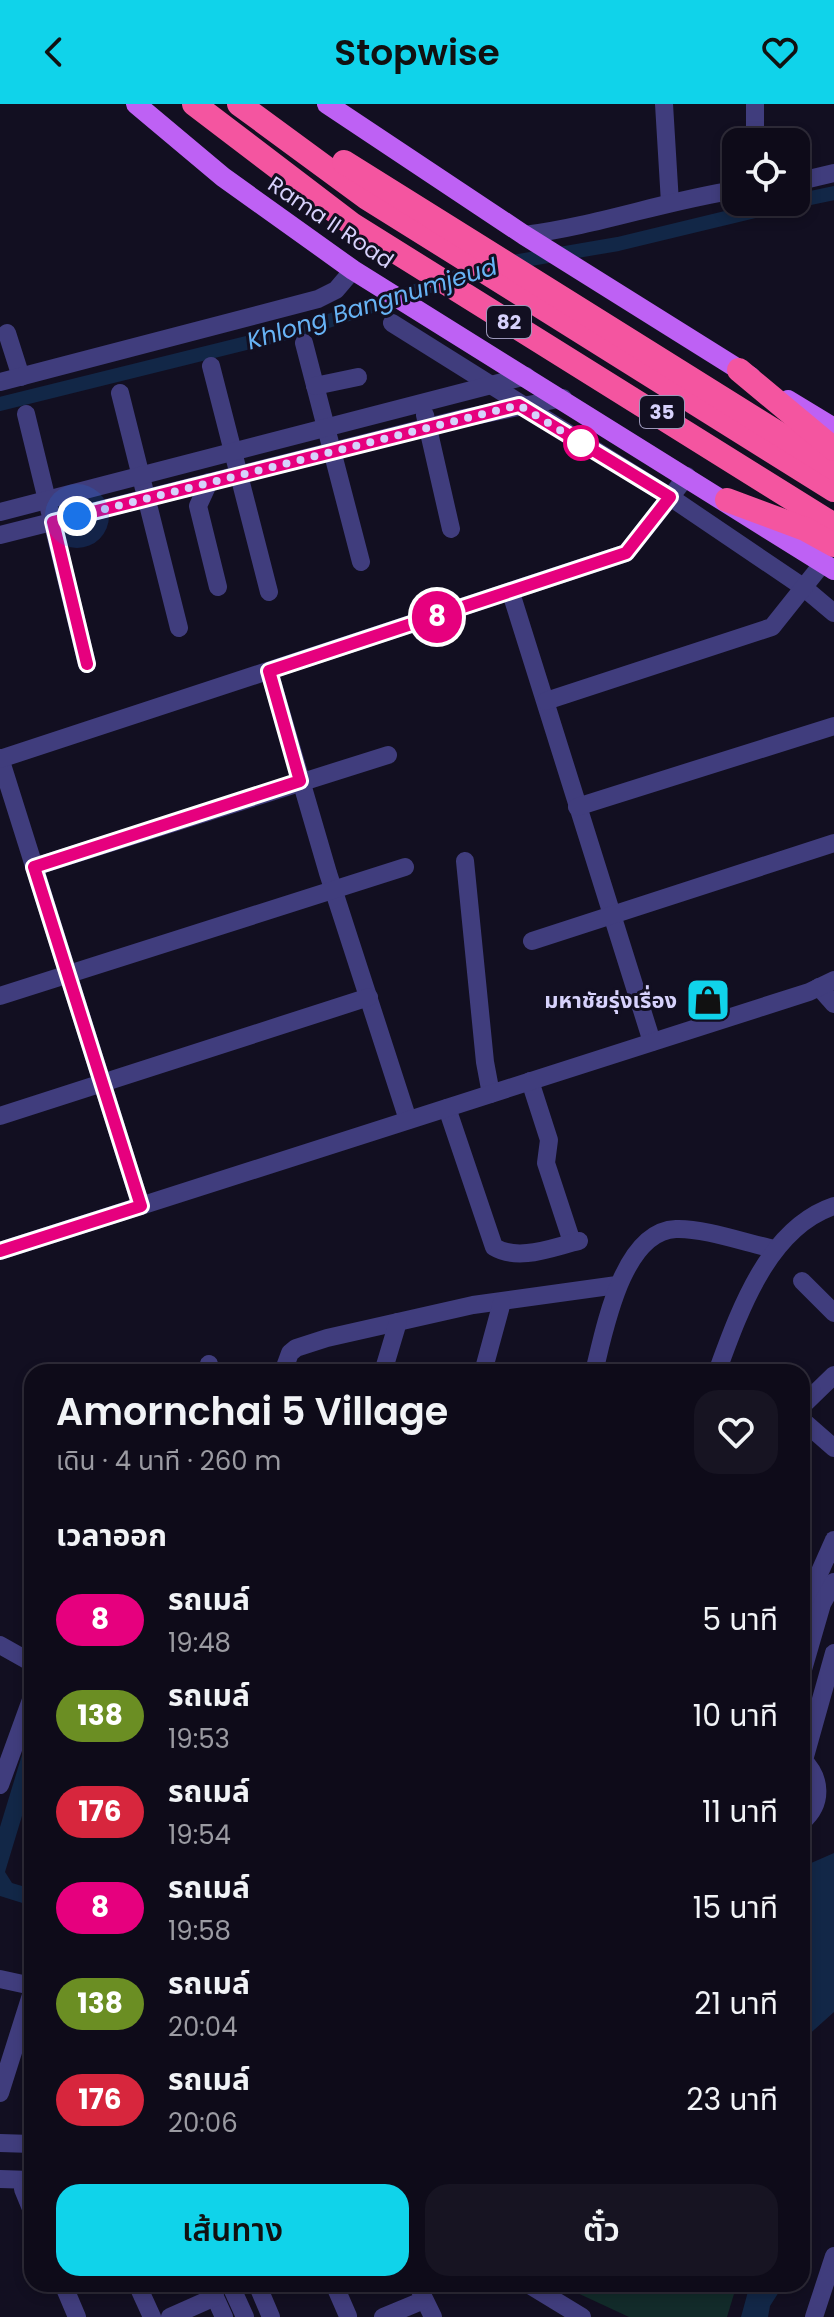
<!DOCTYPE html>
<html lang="th">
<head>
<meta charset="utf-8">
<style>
	:root { --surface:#0e0b19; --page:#171422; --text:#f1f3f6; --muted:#9b9ba2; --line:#2e2b38; --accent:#10d3ea }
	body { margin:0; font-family:Poppins,"Noto Sans Thai",sans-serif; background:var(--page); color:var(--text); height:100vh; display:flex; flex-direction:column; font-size:30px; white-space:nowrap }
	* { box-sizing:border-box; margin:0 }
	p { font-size:26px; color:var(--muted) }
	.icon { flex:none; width:44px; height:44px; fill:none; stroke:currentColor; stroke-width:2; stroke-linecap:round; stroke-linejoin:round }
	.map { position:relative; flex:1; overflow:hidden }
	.side { position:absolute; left:24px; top:1260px; width:786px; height:928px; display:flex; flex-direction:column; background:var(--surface); border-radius:24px; box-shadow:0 4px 12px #0003,0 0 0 2px var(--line) }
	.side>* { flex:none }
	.badge { padding:0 16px; border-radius:26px; font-size:28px; line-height:52px }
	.controls { position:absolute; left:722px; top:24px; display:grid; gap:16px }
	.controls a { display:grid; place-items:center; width:88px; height:88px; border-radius:16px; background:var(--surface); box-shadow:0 4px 12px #0003,0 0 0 2px var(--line); font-size:40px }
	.you { position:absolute; width:40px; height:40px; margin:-20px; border:6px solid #fff; border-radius:50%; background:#1a73e8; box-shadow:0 0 0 12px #1a73e833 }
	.map>.badge { position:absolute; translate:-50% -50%; box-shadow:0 0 0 4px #fff }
	h2 { padding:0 32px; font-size:30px; line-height:72px }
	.round { display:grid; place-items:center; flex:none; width:84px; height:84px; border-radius:24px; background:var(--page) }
	.head { display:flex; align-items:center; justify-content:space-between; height:136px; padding:0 32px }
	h1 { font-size:38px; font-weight:600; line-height:60px }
	.action { display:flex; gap:16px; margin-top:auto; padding:16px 32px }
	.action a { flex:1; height:92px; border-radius:24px; background:var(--accent); color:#111; font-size:32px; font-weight:600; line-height:92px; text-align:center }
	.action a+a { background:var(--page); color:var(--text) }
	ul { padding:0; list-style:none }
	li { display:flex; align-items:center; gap:24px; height:96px; padding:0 32px }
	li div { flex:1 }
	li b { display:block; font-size:30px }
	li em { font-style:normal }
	li .badge { min-width:88px; font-weight:700; text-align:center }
	header { display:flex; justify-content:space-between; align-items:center; height:104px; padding:0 32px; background:var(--accent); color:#111; font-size:36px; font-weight:600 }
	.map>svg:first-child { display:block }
	.green { fill:#122b2a }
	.water { fill:#122747 }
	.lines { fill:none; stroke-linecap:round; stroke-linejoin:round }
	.canal { stroke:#122747; stroke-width:14 }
	.minor { stroke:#403d7d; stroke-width:18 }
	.major { stroke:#be61f4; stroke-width:20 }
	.highway { stroke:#f455a0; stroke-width:24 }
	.line-casing { stroke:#fff; stroke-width:18 }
	.line { stroke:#e6007e; stroke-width:12 }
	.walk { stroke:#d7d2fc; stroke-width:8; stroke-dasharray:0 14.4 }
	.stop-dot { fill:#fff; stroke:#e6007e; stroke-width:4 }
	.labels { text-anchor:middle; stroke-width:6; stroke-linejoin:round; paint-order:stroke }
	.shield { fill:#120f21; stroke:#9c98ba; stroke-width:2 }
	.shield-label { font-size:20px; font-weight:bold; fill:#d7d2fc }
	.street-label { font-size:22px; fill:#d7d2fc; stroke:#120f21 }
	.poi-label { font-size:22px; font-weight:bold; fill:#d7d2fc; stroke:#120f21; text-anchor:end }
	.water-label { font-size:24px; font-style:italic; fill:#67b3f5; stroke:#120f21 }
</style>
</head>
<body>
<header><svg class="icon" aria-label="back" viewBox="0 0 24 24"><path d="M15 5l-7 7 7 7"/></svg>Stopwise<svg class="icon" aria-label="heart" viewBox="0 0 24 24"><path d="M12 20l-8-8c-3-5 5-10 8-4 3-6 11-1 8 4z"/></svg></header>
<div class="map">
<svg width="834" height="2213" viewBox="0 0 834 2213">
	<rect width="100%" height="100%" fill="#120f21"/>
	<!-- green -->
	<path class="green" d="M558,2180H737L727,2213H629Z"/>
	<!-- water -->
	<g class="water">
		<path d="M32,1618V1679L5,1768L12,1779L32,1785V1802L0,1792V1723Z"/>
		<path d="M834,1749V1908L805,1934L808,1948L802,1960V1763Z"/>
		<path d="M750,2180H784L770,2202L768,2213H741Z"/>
	</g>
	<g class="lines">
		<!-- canal -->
		<g class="canal">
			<path d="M796,97L834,89"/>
			<path d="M507,159L618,140L792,98"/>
			<path d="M0,300L311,223L482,164"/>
		</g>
		<!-- minor -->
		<g class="minor">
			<path d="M664,0L670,99"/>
			<path d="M755,38V0"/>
			<path d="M796,78L834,69"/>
			<path d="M524,131C596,122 664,97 736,86"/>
			<path d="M392,219L670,393L803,483L834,509"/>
			<path d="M7,229L21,273"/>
			<path d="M304,239L361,458"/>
			<path d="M211,262L269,488"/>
			<path d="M0,278L318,195L336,186L353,166"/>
			<path d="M315,282L358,273"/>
			<path d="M120,289L179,524"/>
			<path d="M26,310L87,560"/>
			<path d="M425,311L451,425"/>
			<path d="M209,378L198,402L218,483"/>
			<path d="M0,408L526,272"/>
			<path d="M0,431L464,314L563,294"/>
			<path d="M511,489L652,938"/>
			<path d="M269,567L328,769L408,1016"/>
			<path d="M546,597L772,523L823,459"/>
			<path d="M0,654L141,1102"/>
			<path d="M0,655L626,449L687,372"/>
			<path d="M577,703L834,622"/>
			<path d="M465,757L485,958L491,990"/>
			<path d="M34,763L388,651"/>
			<path d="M532,837L834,739"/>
			<path d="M819,883L834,900"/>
			<path d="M0,892L405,763"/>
			<path d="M530,977L549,1036L546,1059L572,1138"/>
			<path d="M447,1004L494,1143C519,1158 553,1143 579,1137"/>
			<path d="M0,1012L369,893"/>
			<path d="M0,1147L809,888L834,876"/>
			<path d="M802,1177L834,1209"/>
			<path d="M207,1268L209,1260"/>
			<path d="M283,1268L290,1249L296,1244L327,1234L473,1201L617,1181"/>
			<path d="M383,1268L398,1218"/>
			<path d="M483,1268L502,1198"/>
			<path d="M594,1268C604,1228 622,1127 676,1125C704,1124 746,1139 774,1145"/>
			<path d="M717,1268C739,1208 768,1124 834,1102"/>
			<path d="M802,1302L834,1271"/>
			<path d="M802,1316L834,1344"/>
			<path d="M802,1508L834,1436"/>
			<path d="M0,1541L32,1559"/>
			<path d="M802,1569L822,1500L834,1478"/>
			<path d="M802,1655C822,1674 823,1700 802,1718"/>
			<path d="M804,1656L834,1549"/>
			<path d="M0,1681L32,1593"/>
			<path d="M0,1875L32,1882"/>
			<path d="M0,1989L32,1888"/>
			<path d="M0,2039L32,2040"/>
			<path d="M0,2075L32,2076"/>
			<path d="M23,2085L32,2107"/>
			<path d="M63,2180L77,2213"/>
			<path d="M137,2180L152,2213"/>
			<path d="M209,2180L224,2213"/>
			<path d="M230,2180L245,2213"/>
			<path d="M257,2180L271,2213"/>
			<path d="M334,2180L348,2212"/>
			<path d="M417,2180L433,2213"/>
			<path d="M528,2180L582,2213"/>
			<path d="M170,2213L215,2193"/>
			<path d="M383,2213L424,2196"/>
			<path d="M814,2213L834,2152"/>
		</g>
		<!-- major -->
		<g class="major">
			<path d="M136,0L223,73L353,166L834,466"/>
			<path d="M327,0L524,131L751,273"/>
			<path d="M788,296L834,324"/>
		</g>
		<!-- highway -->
		<g class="highway">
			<path d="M194,0L353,121L834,421"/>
			<path d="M239,0L367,94L834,386"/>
			<path d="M344,58L834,364"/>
			<path d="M739,266L834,345"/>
			<path d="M727,396L805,425L834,441"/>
		</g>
	</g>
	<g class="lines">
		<!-- line casing -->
		<g class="line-casing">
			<path id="line" d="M0,1147L141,1102L34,763L300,677L269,567L626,449L670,393L519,301L53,418L87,560"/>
		</g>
		<!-- line -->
		<use href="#line" class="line"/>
		<!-- walk -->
		<path class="walk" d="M77,412L519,301L581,339"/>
	</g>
	<!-- icons -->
	<defs>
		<g id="shop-square" transform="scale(2.3)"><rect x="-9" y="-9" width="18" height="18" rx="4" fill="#10d3ea" stroke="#120f21"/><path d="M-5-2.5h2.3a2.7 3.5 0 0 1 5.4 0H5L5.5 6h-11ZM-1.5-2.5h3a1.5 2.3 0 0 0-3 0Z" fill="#111"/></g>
	</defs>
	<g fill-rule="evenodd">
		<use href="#shop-square" x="708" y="896"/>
	</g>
	<!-- markers -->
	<circle class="stop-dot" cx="581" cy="339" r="16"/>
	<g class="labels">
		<!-- shield labels -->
		<g class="shield">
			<rect x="487" y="202" width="44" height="32" rx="6"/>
			<rect x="640" y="292" width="44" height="32" rx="6"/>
		</g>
		<g class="shield-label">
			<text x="509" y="225">82</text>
			<text x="662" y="315">35</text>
		</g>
		<!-- street labels -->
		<g class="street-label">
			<text transform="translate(331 118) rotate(34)" y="8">Rama II Road</text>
		</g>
		<!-- poi labels -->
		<g class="poi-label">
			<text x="677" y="904">มหาชัยรุ่งเรื่อง</text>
		</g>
		<!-- water labels -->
		<g class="water-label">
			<text transform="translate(372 200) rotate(-17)" y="8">Khlong Bangnumjeud</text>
		</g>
	</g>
</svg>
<div class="controls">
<a><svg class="icon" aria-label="locate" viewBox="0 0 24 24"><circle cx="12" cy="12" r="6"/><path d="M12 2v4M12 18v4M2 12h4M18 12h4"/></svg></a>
</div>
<div class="you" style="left:77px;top:412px"></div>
<b class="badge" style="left:437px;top:513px;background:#e6007e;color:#fff">8</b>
<section class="side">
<div class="head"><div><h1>Amornchai 5 Village</h1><p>เดิน · 4 นาที · 260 m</p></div><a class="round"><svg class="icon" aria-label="heart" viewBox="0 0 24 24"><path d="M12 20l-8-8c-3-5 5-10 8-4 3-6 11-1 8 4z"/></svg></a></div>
<h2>เวลาออก</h2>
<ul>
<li><span class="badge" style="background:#e6007e;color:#fff">8</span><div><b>รถเมล์</b><p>19:48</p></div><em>5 นาที</em></li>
<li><span class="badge" style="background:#6b8e23;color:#fff">138</span><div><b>รถเมล์</b><p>19:53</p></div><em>10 นาที</em></li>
<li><span class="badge" style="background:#d7263d;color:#fff">176</span><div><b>รถเมล์</b><p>19:54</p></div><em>11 นาที</em></li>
<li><span class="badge" style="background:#e6007e;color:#fff">8</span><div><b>รถเมล์</b><p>19:58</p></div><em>15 นาที</em></li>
<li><span class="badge" style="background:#6b8e23;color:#fff">138</span><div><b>รถเมล์</b><p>20:04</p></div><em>21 นาที</em></li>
<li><span class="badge" style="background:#d7263d;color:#fff">176</span><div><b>รถเมล์</b><p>20:06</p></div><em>23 นาที</em></li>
</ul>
<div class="action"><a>เส้นทาง</a><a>ตั๋ว</a></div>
</section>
</div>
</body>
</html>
